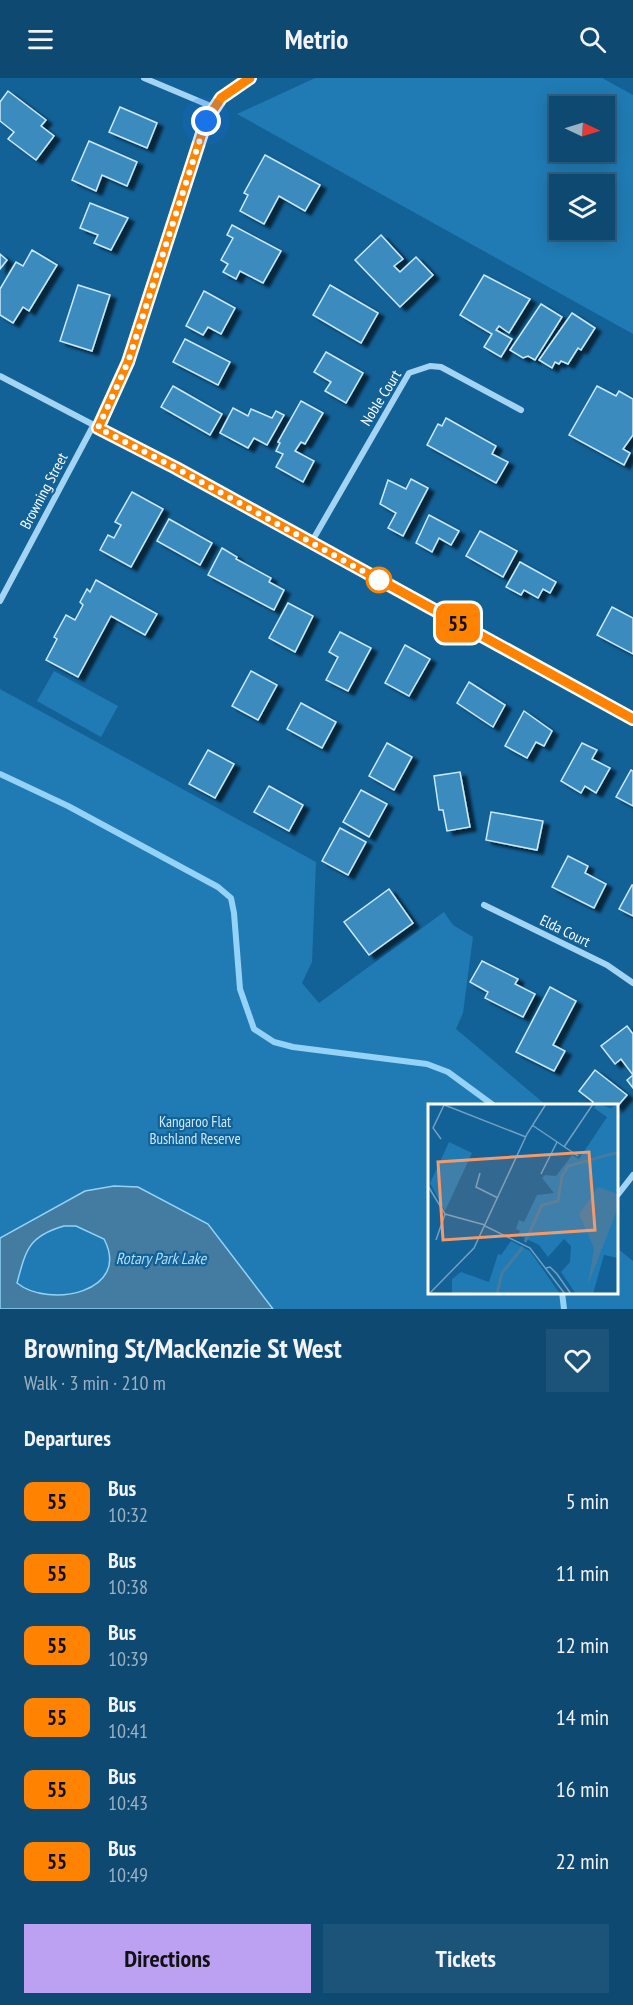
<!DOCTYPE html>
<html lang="en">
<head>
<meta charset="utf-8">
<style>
	:root { --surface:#0e4971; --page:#1c5379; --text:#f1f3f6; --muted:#9bb2c3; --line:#2e6184; --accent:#bca0f2 }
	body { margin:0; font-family:"PT Sans Narrow",sans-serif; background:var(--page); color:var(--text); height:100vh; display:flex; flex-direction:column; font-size:22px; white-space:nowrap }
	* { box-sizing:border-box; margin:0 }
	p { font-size:20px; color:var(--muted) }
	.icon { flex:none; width:33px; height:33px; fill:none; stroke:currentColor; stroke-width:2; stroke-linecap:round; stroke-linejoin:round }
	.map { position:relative; height:1231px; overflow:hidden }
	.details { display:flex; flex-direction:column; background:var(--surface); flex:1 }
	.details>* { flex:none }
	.badge { padding:0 12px; border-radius:9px; font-size:21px; line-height:39px }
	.needle { width:39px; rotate:94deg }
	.buttons { position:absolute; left:549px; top:18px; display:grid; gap:12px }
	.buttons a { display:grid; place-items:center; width:66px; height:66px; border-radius:0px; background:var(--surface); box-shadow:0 3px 15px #0003,0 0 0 2px var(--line); font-size:30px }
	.you { position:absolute; width:30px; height:30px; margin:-15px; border:4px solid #fff; border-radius:50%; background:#1a73e8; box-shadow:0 0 0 9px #1a73e833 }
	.map>.badge { position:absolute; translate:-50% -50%; box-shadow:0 0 0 3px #fff }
	h2 { padding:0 24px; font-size:22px; line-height:54px }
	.round { display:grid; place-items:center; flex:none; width:63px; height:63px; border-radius:0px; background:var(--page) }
	.summary { display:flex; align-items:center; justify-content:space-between; height:102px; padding:0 24px }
	h1 { font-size:28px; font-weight:700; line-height:45px }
	.action { display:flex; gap:12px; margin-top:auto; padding:12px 24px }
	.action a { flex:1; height:69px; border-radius:0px; background:var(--accent); color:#111; font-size:24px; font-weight:700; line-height:69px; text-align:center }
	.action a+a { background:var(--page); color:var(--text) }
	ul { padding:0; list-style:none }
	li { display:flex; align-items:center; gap:18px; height:72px; padding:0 24px }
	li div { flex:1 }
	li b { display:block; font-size:22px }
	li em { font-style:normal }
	li .badge { min-width:66px; font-weight:700; text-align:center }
	header { display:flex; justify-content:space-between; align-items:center; height:78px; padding:0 24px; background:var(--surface); font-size:27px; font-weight:700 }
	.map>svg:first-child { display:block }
	.green { fill:#207bb4; fill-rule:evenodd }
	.water { fill:#437ba1; stroke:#94d2f7; stroke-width:1.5; fill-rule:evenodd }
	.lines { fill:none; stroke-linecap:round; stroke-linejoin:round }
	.stream { stroke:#94d2f7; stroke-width:6 }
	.building { fill:#3b8bbf; stroke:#caeafd; stroke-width:1.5; filter:url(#shadow) }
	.minor { stroke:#a3d4f3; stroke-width:6 }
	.line-casing { stroke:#fff; stroke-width:14 }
	.line { stroke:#ff8200; stroke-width:9 }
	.walk { stroke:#fff; stroke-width:6; stroke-dasharray:0 10.8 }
	.stop-dot { fill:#fff; stroke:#ff8200; stroke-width:3 }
	.labels { text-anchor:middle; stroke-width:4.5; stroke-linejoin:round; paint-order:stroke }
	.street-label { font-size:15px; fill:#fff; stroke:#126197 }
	.park-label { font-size:15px; fill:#caeafd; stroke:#126197 }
	.water-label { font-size:16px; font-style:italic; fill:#afddfa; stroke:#126197 }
	.inset-river { fill:none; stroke:#437ba1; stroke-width:3 }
	.inset-road { fill:none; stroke:#71a0c1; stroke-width:1.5 }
	.view { fill:#f19b6d; fill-opacity:0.15; stroke:#f19b6d; stroke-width:3 }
	.inset-edge { fill:none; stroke:#fff; stroke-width:3 }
</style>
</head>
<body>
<header><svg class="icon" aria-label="menu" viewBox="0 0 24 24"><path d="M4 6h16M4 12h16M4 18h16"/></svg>Metrio<svg class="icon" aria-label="search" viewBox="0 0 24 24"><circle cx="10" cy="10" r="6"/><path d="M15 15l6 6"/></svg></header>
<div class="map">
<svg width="633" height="1231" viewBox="0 0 633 1231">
	<defs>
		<filter id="shadow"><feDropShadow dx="6" dy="4" stdDeviation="1.5" flood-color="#0009"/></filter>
	</defs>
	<rect width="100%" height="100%" fill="#126197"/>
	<!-- green -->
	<g class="green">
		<path d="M315,0H602L633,17V256L237,36ZM560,28H604V74H560ZM560,106H604V152H560Z"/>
		<path d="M54,593L118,628L101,659L37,623Z"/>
		<path d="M0,611L316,784L312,884L302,905L319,925L444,834L453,847L473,859L463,935L456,951L546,1027H429V1214H616L617,1170L633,1183V1231H0Z"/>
	</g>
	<!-- water -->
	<path class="water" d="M114,1108L138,1109L208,1146L273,1231H0V1160L85,1113ZM64,1148H76L104,1161C132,1214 49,1231 17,1205C26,1171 29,1158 64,1148Z"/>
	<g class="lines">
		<!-- stream -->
		<g class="stream">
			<path d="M0,696L68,728L218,809L231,820L234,835L240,911L254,951L274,964L293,969L427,986L448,994L493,1027"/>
			<path d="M562,1214L564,1231"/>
		</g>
	</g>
	<!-- building -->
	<g class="building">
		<path d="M8,13L46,42L41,48L54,58L36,82L8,61L14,54L0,43V24Z"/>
		<path d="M120,29L157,45L147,70L109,54Z"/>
		<path d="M89,63L137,84L127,108L102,97L96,113L72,102Z"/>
		<path d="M265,77L320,107L305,133L279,118L264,146L240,133L248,117L244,115Z"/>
		<path d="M90,125L128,140L111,172L94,165L98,157L80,150Z"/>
		<path d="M232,147L281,173L263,205L240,193L236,201L223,194L228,186L221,182L233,160L227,157Z"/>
		<path d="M381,157L403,181L394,188L400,194L416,179L433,197L400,229L355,182Z"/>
		<path d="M32,172L57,187L29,233L23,229L13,245L0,237V211L16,184L23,188Z"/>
		<path d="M0,176L7,182L0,191Z"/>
		<path d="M484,197L530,221L509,255L499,248L496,252L512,261L501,279L484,269L492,256L460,237Z"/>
		<path d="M78,207L110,217L92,273L60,263Z"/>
		<path d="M330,207L378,235L361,265L313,237Z"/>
		<path d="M204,213L235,230L221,256L208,249L203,257L186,248Z"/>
		<path d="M541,226L562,239L535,282L528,278L523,280L510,272Z"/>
		<path d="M572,235L595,250L581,272L578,270L568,286L561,283L559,286L555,284L552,290L539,282Z"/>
		<path d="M185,261L230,284L218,307L173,284Z"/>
		<path d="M326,274L363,295L346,325L325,313L331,304L314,294Z"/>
		<path d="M173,308L222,336L210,357L161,329Z"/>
		<path d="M597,308L616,318L619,313L633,321V357L623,371L630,375L624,387L569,357Z"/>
		<path d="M301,323L323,335L305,366L301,364L295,373L314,383L303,404L276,389L283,376L276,373L280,365L278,364Z"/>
		<path d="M233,330L248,338L251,331L272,340L276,333L284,337L267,367L254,360L248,370L220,355Z"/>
		<path d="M446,340L496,368L492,376L508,384L496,405L427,367L438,346L442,348Z"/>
		<path d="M411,401L428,410L403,458L388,450L396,435L380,426L388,402L406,411Z"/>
		<path d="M132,414L163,431L131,489L100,472L108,457L114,460L121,447L115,444Z"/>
		<path d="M429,437L459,453L451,467L439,460L432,474L416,465Z"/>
		<path d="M169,441L212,465L200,487L157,463Z"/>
		<path d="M480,453L517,473L503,499L466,478Z"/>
		<path d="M222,470L237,479L236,481L271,500L269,504L284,512L274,532L208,497Z"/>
		<path d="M520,484L556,504L550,515L543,511L538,520L524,512L521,517L506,509Z"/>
		<path d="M96,502L157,536L145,557L111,538L78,599L46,582L57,561L54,559L66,537L75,542L83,527L80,524L87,511L90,514Z"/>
		<path d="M288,525L313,538L295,574L269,560Z"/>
		<path d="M612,529L633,540V576L597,557Z"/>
		<path d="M340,554L371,570L348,613L326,602L338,579L329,574Z"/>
		<path d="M405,567L430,581L409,618L385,605Z"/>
		<path d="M251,593L277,607L258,642L232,628Z"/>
		<path d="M469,604L505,627L493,649L457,625Z"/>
		<path d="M301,625L336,644L322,670L287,651Z"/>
		<path d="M524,633L552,653L544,668L536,664L527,680L505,668Z"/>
		<path d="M387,665L412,679L394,712L369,698Z"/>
		<path d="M582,665L597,672L592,681L610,690L596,715L585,708L581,715L561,703Z"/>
		<path d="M208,672L234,686L215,720L189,706Z"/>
		<path d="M631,692L633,693V728L616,719Z"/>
		<path d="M460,694L470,749L447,753L443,732H439L434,698Z"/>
		<path d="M269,708L303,727L289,753L254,734Z"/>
		<path d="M361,712L387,726L369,759L343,744Z"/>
		<path d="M491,734L543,743L537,772L486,762Z"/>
		<path d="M340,750L366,764L348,797L322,783Z"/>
		<path d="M568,778L588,788L585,795L606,806L594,830L552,809Z"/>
		<path d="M632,807H633V838L619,831Z"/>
		<path d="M389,811L413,845L369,877L344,844Z"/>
		<path d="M482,883L518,901L515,906L535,916L523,939L485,920L488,914L470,904Z"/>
		<path d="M550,909L576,923L553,967L565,973L554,993L516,974Z"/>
		<path d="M627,948L633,956V1010L627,1002L633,997L621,981L615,986L601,968Z"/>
		<path d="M595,992L627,1017L616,1030V1027H591L593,1024L579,1013Z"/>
	</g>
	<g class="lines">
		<!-- minor -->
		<g class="minor">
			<path d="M144,0L213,29"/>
			<path d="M0,298L176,390L633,641"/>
			<path d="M98,350L123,299L206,43L221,19L250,0"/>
			<path d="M311,465L409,295L430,288L441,289L521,332"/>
			<path d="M0,523L93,348"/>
			<path d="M484,827L607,887L633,905"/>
			<path d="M616,1119L633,1097"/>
		</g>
	</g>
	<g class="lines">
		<!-- line casing -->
		<g class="line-casing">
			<path id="line" d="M250,0L221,20L206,43L128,284L98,350L176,390L633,641"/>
		</g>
		<!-- line -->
		<use href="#line" class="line"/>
		<!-- walk -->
		<path class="walk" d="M206,43L128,284L98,350L176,390L379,502"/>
	</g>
	<!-- markers -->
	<circle class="stop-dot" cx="379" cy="502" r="12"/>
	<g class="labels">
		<!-- street labels -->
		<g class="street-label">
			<text transform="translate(381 320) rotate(-58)" y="5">Noble Court</text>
			<text transform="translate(44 413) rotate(-62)" y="5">Browning Street</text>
			<text transform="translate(565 853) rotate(26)" y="5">Elda Court</text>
		</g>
		<!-- park labels -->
		<g class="park-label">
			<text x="195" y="1049">Kangaroo Flat<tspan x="195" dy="17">Bushland Reserve</tspan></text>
		</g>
		<!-- water labels -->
		<g class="water-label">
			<text x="161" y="1186">Rotary Park Lake</text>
		</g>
	</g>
	<!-- overview -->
	<g transform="translate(428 1026)">
		<rect width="190" height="190" fill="#126197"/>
		<path d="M169,0L183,4L190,0V154L176,151L165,190H148L133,168L142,158L143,142L136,135L120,153L111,141L90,131L92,127L88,125L91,116L96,118L109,91L126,89L114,74L117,71L128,72L144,51L151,55L179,13L166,4ZM21,38L44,49L17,107L2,79ZM83,137L102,147L132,190H24V175L33,168L61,178L70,150L73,151Z" fill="#207bb4"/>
		<path d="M170,83L190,90V103L160,181L166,144L151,110Z" fill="#437ba1"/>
		<path class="inset-river" d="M97,138L114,101L130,97L134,72L140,62L191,48M25,190H44M69,190L74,169L95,143"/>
		<path class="inset-road" d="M14,0L98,33M104,21L150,52M13,35L5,24L16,1M136,43L165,0M52,69L48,83L70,94M113,70L129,38M0,82L17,110L57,121M57,122L102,144L137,190M8,136L17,110M118,164L122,163L129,170L143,190M1,190L46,144L99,30L118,0"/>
		<path class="view" d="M161,48L167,126L15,136L10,58Z"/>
		<rect width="190" height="190" class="inset-edge"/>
	</g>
</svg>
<div class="buttons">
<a><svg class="needle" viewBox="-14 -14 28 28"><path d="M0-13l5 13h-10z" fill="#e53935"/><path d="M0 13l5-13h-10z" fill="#9bb2c3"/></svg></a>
<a><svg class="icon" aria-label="layers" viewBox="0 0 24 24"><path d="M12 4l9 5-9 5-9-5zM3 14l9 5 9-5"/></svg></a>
</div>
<div class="you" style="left:206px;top:43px"></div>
<b class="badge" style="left:458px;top:545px;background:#ff8200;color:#111">55</b>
</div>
<section class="details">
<div class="summary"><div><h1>Browning St/MacKenzie St West</h1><p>Walk · 3 min · 210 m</p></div><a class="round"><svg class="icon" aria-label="heart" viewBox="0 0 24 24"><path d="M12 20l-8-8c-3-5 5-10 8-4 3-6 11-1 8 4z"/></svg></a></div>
<h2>Departures</h2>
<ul>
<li><span class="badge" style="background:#ff8200;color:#111">55</span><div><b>Bus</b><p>10:32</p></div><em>5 min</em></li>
<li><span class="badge" style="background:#ff8200;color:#111">55</span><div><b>Bus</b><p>10:38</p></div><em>11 min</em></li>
<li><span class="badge" style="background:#ff8200;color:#111">55</span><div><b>Bus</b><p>10:39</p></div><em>12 min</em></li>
<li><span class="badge" style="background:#ff8200;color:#111">55</span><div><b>Bus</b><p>10:41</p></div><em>14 min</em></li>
<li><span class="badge" style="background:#ff8200;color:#111">55</span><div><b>Bus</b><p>10:43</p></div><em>16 min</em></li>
<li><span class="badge" style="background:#ff8200;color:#111">55</span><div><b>Bus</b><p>10:49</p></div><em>22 min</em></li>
</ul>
<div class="action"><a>Directions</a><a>Tickets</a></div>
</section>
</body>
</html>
